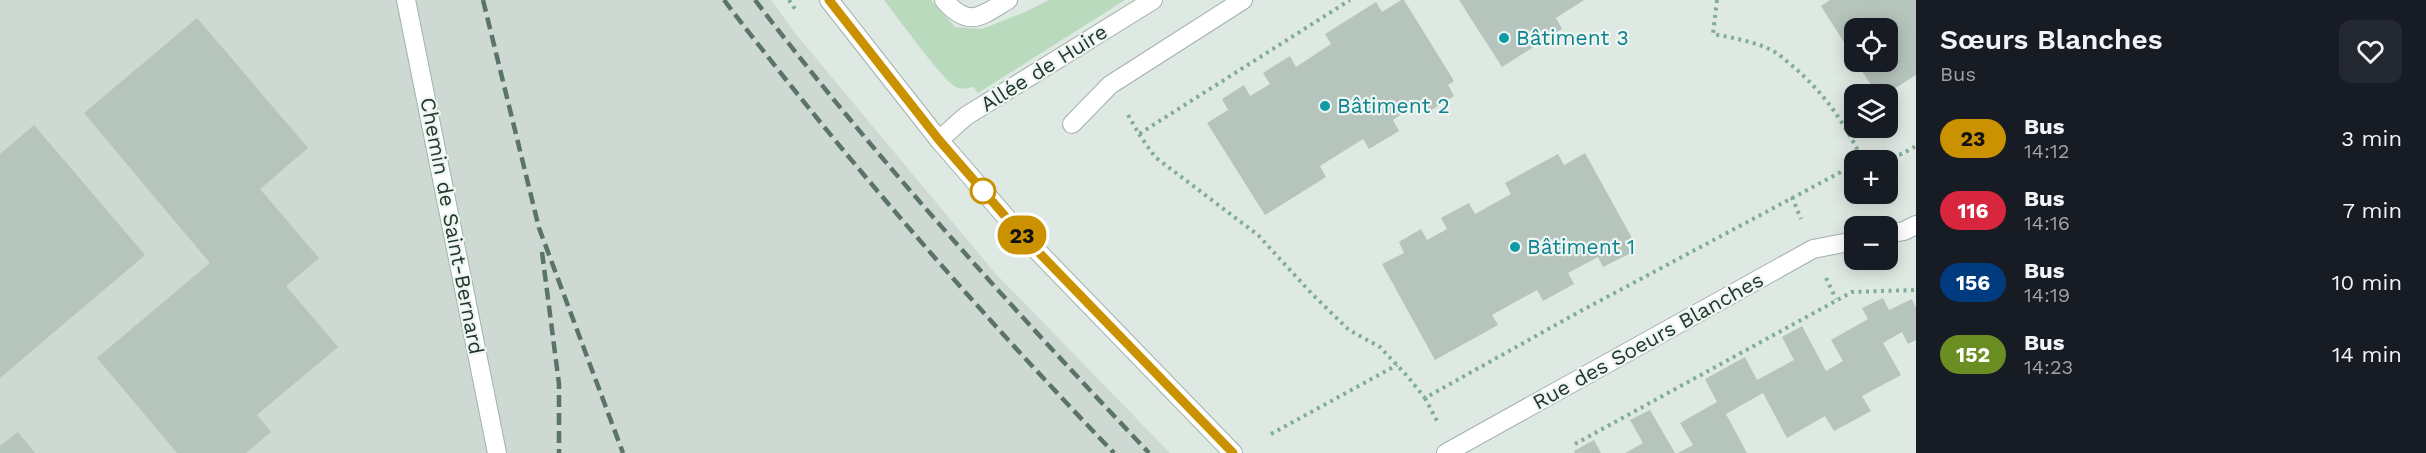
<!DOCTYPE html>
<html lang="fr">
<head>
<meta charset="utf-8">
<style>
	:root { --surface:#171b24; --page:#242831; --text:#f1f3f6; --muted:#9ea1a6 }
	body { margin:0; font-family:"Work Sans",sans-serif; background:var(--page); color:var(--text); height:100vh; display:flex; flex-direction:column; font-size:22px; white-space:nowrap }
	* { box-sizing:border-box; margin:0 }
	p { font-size:20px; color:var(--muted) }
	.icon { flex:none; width:33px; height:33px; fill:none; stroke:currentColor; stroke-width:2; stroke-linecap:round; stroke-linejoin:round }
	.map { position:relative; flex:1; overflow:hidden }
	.details { display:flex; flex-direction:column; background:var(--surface); width:510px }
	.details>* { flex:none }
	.badge { padding:0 12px; border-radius:20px; font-size:21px; line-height:39px }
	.buttons { position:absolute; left:1844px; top:18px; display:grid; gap:12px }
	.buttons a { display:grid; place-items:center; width:54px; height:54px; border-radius:12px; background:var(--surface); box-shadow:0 3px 15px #0003; font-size:30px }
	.map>.badge { position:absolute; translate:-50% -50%; box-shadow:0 0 0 3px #fff }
	.round { display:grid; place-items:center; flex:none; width:63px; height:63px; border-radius:12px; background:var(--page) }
	.overview { display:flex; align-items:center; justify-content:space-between; height:102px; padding:0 24px }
	h1 { font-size:28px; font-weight:600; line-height:45px }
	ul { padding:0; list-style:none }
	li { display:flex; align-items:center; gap:18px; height:72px; padding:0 24px }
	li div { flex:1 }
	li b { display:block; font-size:22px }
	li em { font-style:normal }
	li .badge { min-width:66px; font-weight:700; text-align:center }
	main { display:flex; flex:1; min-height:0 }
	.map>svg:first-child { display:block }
	.built { fill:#cdd9d2 }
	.green { fill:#b9dabc }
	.building { fill:#b5c4bc }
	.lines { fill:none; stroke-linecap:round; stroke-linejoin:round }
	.service-casing { stroke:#a2b0a9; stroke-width:20 }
	.minor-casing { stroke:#a2b0a9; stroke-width:20 }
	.tertiary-casing { stroke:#a2b0a9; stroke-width:20 }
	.secondary-casing { stroke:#9fb5a9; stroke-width:20 }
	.path { stroke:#81ac98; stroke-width:4; stroke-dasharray:3 4.5; stroke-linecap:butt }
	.service { stroke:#fff; stroke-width:18 }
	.minor { stroke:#fff; stroke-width:18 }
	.tertiary { stroke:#fff; stroke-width:18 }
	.secondary { stroke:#fff; stroke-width:18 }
	.rail { stroke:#5b746a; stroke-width:4.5; stroke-dasharray:12 6; stroke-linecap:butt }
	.line-casing { stroke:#fff; stroke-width:14 }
	.line { stroke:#ca9200; stroke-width:9 }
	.culture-dot { fill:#0f9aa8; stroke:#eff6f2; stroke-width:2 }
	.stop-dot { fill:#fff; stroke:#ca9200; stroke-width:3 }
	.labels { text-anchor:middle; stroke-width:4.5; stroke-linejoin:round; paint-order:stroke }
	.culture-label { font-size:21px; fill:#0d838f; stroke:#eff6f2; text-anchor:start }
	.street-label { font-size:21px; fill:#21382e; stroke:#eff6f2 }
</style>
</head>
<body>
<main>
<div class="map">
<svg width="1916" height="453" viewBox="0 0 1916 453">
	<rect width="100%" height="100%" fill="#dfe9e3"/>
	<!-- built -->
	<path class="built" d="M0,0H771L795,33L995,273L1170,453H0Z"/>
	<!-- green -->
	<path class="green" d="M884,0H931L955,27L982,29L1025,12L1049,0H1125L978,93L974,87C968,88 962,90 956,87C943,81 896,15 884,0Z"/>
	<!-- building -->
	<g class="building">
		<path d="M1401,0H1404L1454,81L1448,85L1454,96L1428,112L1421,101L1393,120L1399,131L1369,149L1363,139L1320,166L1326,177L1265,215L1207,123L1228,110L1222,99L1244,85L1250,96L1270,84L1263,73L1290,56L1296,67L1331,44L1325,34L1376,2L1382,12Z"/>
		<path d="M1459,0H1584L1556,18L1562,29L1502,67Z"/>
		<path d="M1830,0H1916V75L1886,94H1877L1856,62H1887V28H1854V58L1821,6Z"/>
		<path d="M197,18L308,148L260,189L319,258L286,286L338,347L257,415L271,432L246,453H177L97,358L210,263L84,113Z"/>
		<path d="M34,125L145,255L0,378V154Z"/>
		<path d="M1585,153L1632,238L1625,241L1631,253L1603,267L1598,257L1568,273L1574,284L1543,301L1537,290L1492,315L1498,325L1435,360L1382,264L1404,253L1399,242L1421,229L1427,240L1447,229L1441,218L1469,203L1475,214L1511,194L1505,183L1558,154L1564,165Z"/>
		<path d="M1883,298L1889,310L1912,299L1916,308V340L1908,344L1902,332L1883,343L1901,375L1862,396L1871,411L1834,431L1825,416L1787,438L1763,393L1726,414L1747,453H1678L1693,445L1680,423L1717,402L1705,379L1745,357L1757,380L1794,360L1782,337L1802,326L1826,371L1843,361L1831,340L1868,319L1862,308Z"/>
		<path d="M1650,410L1675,453H1625L1643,443L1630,420Z"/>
		<path d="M18,432L35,453H0V446Z"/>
		<path d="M1594,440L1601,453H1575L1574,451Z"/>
	</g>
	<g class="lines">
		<!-- service casing -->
		<g class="service-casing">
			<path id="service" d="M944,0C969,29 981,16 1008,0"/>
		</g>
		<!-- minor casing -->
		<g class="minor-casing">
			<g id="minor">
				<path d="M1072,124L1110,85L1243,0"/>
				<path d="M939,140L966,116L1153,0"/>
				<path d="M1887,234L1904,231L1916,225"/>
				<path d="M1446,453L1813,249L1854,241"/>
			</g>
		</g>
		<!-- tertiary casing -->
		<g class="tertiary-casing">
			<path id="tertiary" d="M829,0L939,140L1018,231L1233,453"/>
		</g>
		<!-- secondary casing -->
		<g class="secondary-casing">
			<path id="secondary" d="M406,0L497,453"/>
		</g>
		<!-- path -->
		<g class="path">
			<path d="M789,0L797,12"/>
			<path d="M1717,0L1713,34C1733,38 1753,41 1771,50C1778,53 1784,59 1790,64C1824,92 1843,121 1863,160"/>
			<path d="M1128,115L1139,134L1350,0"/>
			<path d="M1139,134L1155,157L1258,235L1312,294L1349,330L1380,347L1408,377L1425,398L1577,313L1854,165"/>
			<path d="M1862,160L1902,154L1916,146"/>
			<path d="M1792,197L1801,219"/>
			<path d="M1826,278L1836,299"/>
			<path d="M1425,398L1437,421"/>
			<path d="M1271,434L1397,365"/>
			<path d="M1575,444L1852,292L1916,290"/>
		</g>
		<!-- service -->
		<use href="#service" class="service"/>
		<!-- minor -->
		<use href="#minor" class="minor"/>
		<!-- tertiary -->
		<use href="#tertiary" class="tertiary"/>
		<!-- secondary -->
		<use href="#secondary" class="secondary"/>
		<!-- rail -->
		<g class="rail">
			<path d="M483,0L539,228L623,453"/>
			<path d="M724,0C845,159 976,309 1114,453"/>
			<path d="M755,0C877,160 1011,307 1149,453"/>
			<path d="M542,252L559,384V453"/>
		</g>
	</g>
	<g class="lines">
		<!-- line casing -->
		<g class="line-casing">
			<path id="line" d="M829,0L939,140L1018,231L1233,453"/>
		</g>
		<!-- line -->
		<use href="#line" class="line"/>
	</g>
	<!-- markers -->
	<g class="culture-dot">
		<circle cx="1504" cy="38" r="6"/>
		<circle cx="1325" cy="106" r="6"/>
		<circle cx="1515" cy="247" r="6"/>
	</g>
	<circle class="stop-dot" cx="983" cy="191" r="12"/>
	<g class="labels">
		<!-- culture labels -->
		<g class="culture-label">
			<text x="1516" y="45">Bâtiment 3</text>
			<text x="1337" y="113">Bâtiment 2</text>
			<text x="1527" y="254">Bâtiment 1</text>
		</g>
		<!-- street labels -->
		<g class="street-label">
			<text transform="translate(1044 68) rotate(-32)" y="7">Allée de Huire</text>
			<text transform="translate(452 226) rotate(79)" y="7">Chemin de Saint-Bernard</text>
			<text transform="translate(1648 341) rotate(-29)" y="7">Rue des Soeurs Blanches</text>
		</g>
	</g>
</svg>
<div class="buttons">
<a><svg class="icon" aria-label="locate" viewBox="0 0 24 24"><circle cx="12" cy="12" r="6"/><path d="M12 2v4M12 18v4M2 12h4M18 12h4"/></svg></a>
<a><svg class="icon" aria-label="layers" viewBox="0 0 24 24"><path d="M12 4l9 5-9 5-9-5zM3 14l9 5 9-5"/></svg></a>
<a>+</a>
<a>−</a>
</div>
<b class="badge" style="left:1022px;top:235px;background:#ca9200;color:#111">23</b>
</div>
<section class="details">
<div class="overview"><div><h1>Sœurs Blanches</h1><p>Bus</p></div><a class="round"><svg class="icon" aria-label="heart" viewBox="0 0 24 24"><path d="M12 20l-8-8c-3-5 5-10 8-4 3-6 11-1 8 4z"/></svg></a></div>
<ul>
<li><span class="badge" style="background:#ca9200;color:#111">23</span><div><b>Bus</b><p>14:12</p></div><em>3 min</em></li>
<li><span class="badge" style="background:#d7263d;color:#fff">116</span><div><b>Bus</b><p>14:16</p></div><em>7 min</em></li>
<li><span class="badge" style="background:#003b80;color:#fff">156</span><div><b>Bus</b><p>14:19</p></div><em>10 min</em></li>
<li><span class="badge" style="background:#6b8e23;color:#fff">152</span><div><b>Bus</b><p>14:23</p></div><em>14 min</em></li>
</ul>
</section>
</main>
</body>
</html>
